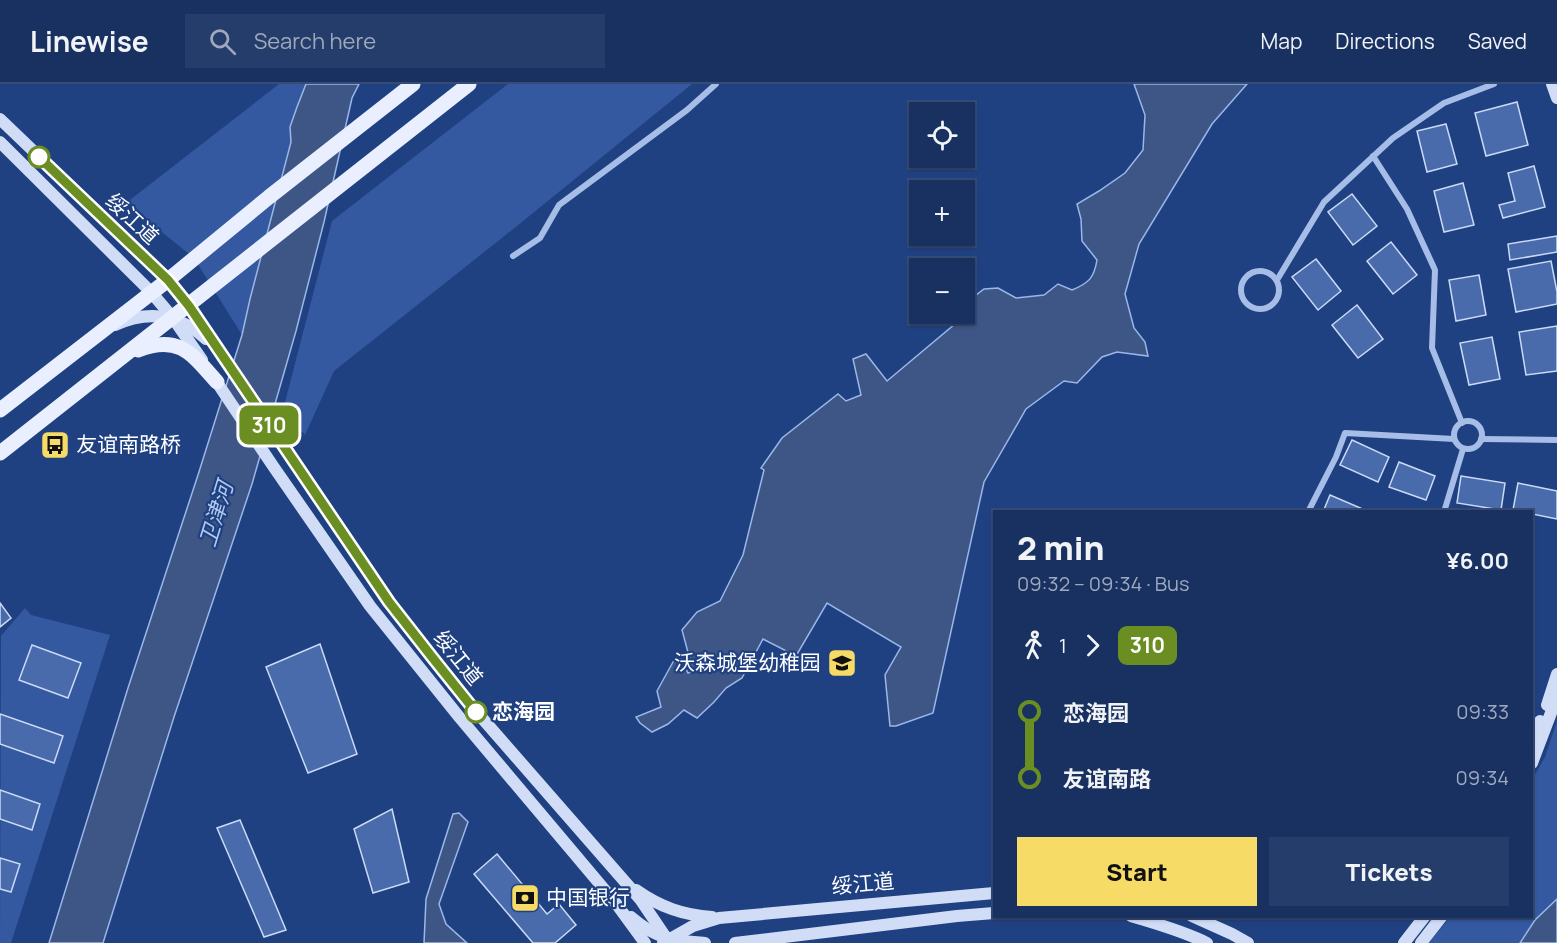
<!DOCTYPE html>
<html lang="en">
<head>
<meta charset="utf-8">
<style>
	:root { --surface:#183161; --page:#253d6a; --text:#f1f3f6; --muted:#9fa9bd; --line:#364c76; --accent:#f6db67 }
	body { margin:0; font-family:Manrope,"Noto Sans SC",sans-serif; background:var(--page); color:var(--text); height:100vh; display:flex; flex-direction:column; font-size:22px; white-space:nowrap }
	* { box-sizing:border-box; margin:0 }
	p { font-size:20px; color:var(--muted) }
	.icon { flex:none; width:33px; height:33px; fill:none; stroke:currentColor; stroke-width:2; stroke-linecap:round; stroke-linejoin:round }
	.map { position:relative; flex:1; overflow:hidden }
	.panel { position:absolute; left:993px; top:426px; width:540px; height:408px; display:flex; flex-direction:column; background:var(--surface); border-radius:0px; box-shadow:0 2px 4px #0004,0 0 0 2px var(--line) }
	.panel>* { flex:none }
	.badge { padding:0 12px; border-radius:9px; font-size:21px; line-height:39px }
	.controls { position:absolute; left:909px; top:18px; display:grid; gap:12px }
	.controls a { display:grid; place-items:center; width:66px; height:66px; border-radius:0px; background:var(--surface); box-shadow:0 2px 4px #0004,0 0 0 2px var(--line); font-size:30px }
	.map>.badge { position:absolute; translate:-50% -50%; box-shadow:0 0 0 3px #fff }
	.legs { display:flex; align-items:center; gap:9px; height:66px; padding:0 24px; font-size:20px }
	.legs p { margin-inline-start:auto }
	.overview { display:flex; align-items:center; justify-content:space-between; height:102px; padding:0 24px }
	h1 { font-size:33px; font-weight:800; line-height:45px }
	.button { display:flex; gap:12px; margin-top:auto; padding:12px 24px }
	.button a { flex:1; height:69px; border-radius:0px; background:var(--accent); color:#111; font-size:24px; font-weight:800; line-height:69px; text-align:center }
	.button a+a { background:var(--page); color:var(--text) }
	ul { padding:0 24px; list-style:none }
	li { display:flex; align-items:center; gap:21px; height:66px; font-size:22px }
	li i { display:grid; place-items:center; width:9px; height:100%; margin:0 8px; background:currentColor }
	li i::after { content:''; width:15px; height:15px; margin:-8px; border:4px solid; border-radius:50%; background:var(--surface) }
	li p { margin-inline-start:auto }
	li:first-child i { background:linear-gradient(#0000 50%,currentColor 0) }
	li:last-child i { background:linear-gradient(currentColor 50%,#0000 0) }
	header { display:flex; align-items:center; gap:36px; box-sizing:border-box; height:84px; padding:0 30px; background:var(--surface); border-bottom:2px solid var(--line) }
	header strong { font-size:28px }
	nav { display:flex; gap:33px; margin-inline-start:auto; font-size:21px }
	.search { width:420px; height:54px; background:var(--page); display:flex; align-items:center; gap:15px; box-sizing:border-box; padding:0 21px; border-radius:0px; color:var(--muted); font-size:22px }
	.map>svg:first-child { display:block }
	.green { fill:#3459a0 }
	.water { fill:#3e5686; stroke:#9ab7ea; stroke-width:1.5 }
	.building { fill:#496aab; stroke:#cadaf6; stroke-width:1.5 }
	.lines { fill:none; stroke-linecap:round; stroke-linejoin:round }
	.street { stroke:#a6bde8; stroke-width:6 }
	.secondary { stroke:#d1ddf7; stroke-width:12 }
	.primary { stroke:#e9effe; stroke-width:15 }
	.line-1-casing { stroke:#fff; stroke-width:14 }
	.line-1 { stroke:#6b8e23; stroke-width:9 }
	.stop-1-dot { fill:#fff; stroke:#6b8e23; stroke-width:3 }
	.labels { text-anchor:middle; stroke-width:4.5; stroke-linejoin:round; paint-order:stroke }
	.street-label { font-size:21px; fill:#fff; stroke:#204181 }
	.poi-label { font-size:21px; fill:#fff; stroke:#204181; text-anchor:start }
	.stop-label { font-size:21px; font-weight:bold; fill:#fff; stroke:#204181; text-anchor:start }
	.water-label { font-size:22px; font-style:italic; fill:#b1c8f0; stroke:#204181 }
</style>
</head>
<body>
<header>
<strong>Linewise</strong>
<div class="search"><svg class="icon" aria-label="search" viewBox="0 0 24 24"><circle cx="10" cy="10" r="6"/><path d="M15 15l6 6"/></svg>Search here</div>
<nav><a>Map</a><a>Directions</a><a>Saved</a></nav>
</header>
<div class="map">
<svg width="1557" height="859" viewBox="0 0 1557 859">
	<rect width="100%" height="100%" fill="#204181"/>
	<!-- green -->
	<g class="green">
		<path d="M279,0H306L297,23L290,43L291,58L250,215L242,251L194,174L126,119Z"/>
		<path d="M508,0H692L512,146L334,287L305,351L283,326L332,137Z"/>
		<path d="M25,524L31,531L110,551L11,859H0L1,552Z"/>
		<path d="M1557,637V859H1429L1450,833L1532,832V696L1545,673Z"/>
	</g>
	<!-- water -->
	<g class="water">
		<path d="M306,0H359L352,14L324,138L296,247L252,400L174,633L103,859H49L128,604L198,391L242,251L250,215L291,58L290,43L297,23Z"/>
		<path d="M1134,0H1247L1212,40L1139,160L1125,210L1134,244L1145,258L1148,272L1117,268L1102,273L1077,299L1064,297L1026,325L984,398L933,629L896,642H890L885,591L901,563L827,519L796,572L763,555L742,594L726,604L714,618L697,634L684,626L668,640L652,648L640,639L636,633L661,623L657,607L678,569L688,589L693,587L682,546L697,528L720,517L743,471L764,386L761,384L782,354L838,310L846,317L861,311L853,275L866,270L887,297L962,234L963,230H964L966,219L984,205L998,204L1016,214L1044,211L1058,200L1072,206C1089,199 1094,194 1097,176L1082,157L1081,135L1077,120L1099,107L1125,89L1143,66L1145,31Z"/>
		<path d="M459,729L468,738L439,820L446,840L467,859H424L426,815L453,730Z"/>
		<path d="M1557,815V859H1520L1535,836Z"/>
	</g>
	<!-- building -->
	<g class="building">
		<path d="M1517,18L1528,61L1486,72L1475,29Z"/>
		<path d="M1446,40L1457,80L1427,88L1417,47Z"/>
		<path d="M1534,82L1545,123L1503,134L1499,121L1515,117L1508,89Z"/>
		<path d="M1463,99L1474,141L1444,148L1434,107Z"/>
		<path d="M1352,110L1377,142L1353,161L1328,128Z"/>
		<path d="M1557,152V168L1510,176L1508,160Z"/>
		<path d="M1391,158L1417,191L1393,210L1367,177Z"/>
		<path d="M1316,175L1341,207L1318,226L1292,193Z"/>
		<path d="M1551,177L1557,208V220L1516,228L1508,185Z"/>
		<path d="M1479,191L1486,231L1456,237L1449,196Z"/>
		<path d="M1357,221L1383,255L1358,274L1332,241Z"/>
		<path d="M1557,242V287L1526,291L1519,248Z"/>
		<path d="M1492,253L1500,295L1469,301L1460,259Z"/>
		<path d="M1352,356L1389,373L1378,398L1340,381Z"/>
		<path d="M1399,378L1435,392L1426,416L1389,403Z"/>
		<path d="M1461,392L1505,399L1501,426L1457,419Z"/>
		<path d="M1518,399L1557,407V435L1532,430V428L1513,426Z"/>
		<path d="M1330,411L1365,426V428H1323Z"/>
		<path d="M0,519L11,534L0,543Z"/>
		<path d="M320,560L357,670L308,689L266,583Z"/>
		<path d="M32,561L81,579L68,614L19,596Z"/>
		<path d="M0,630L63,652L54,679L0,660Z"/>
		<path d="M0,706L40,720L32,746L0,735Z"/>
		<path d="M392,725L409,798L373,809L354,745Z"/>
		<path d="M240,736L286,846L264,853L217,744Z"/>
		<path d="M497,770L547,830L559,820L576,841L555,859H533L474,790Z"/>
		<path d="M0,774L20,780L11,808L0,805Z"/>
	</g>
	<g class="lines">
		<!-- street -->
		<g class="street">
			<path d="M1373,72L1407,125L1435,186L1432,264L1462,339"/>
			<path d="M513,172L540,154L559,121L687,26L716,0"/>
			<circle cx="1260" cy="206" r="19"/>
			<path d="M1277,196L1324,118L1393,54L1444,19L1494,0"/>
			<circle cx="1468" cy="351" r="14"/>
			<path d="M1481,355L1557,356"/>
			<path d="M1308,428L1336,373L1345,349L1454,355"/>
			<path d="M1444,428L1463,365"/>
		</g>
		<!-- secondary -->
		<g class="secondary">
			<path d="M1552,0L1557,14"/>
			<path d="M0,35L168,196L189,222L366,484L401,534L468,618L640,815L667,855L668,859"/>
			<path d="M0,58L151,208L173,234L202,276"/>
			<path d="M115,241C148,226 179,230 206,255"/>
			<path d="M212,291L273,382L370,522L460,634L615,818L645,859"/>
			<path d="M1547,621L1557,590"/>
			<path d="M1532,656L1540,637"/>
			<path d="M1532,679L1557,613"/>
			<path d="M636,806C660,823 683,831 712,833"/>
			<path d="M1131,832C1157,840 1183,847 1207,859"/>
			<path d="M1192,832L1232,850L1248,859"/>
			<path d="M631,833C658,856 671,856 705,859"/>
			<path d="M663,859L693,842L719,834L994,809"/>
			<path d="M735,859L957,832L994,829"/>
			<path d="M1404,859L1425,832"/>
			<path d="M1421,859L1442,832"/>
		</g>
		<!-- primary -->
		<g class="primary">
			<path d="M138,266C179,250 192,270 217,298"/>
			<path d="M0,326L168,196L269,113L413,0"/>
			<path d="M0,369L469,0"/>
		</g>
	</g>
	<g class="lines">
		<!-- line-1 casing -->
		<g class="line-1-casing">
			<path id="line-1" d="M39,73L168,196L189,222L389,518L432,573L476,628"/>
		</g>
		<!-- line-1 -->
		<use href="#line-1" class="line-1"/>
	</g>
	<!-- icons -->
	<defs>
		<g id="bus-square" transform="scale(1.5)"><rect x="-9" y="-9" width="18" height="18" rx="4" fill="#f6db67" stroke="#204181"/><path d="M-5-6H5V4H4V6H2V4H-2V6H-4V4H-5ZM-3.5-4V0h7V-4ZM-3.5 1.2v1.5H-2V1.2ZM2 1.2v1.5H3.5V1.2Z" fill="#111"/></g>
		<g id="school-square" transform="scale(1.5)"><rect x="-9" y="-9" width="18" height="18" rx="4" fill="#f6db67" stroke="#204181"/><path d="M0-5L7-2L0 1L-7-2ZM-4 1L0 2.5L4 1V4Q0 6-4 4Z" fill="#111"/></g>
		<g id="bank-square" transform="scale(1.5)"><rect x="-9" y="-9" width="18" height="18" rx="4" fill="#f6db67" stroke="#204181"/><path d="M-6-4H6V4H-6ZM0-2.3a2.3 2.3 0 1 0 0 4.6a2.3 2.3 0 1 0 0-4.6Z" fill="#111"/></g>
	</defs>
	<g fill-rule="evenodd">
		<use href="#bus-square" x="55" y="361"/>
		<use href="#school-square" x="842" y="579"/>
		<use href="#bank-square" x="525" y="814"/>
	</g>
	<!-- markers -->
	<g class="stop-1-dot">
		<circle cx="39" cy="73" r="10"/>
		<circle cx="476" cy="628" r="10"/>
	</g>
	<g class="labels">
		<!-- street labels -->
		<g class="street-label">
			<text transform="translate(132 135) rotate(43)" y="7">绥江道</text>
			<text transform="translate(458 574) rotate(51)" y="7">绥江道</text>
			<text transform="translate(863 800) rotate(-5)" y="7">绥江道</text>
		</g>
		<!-- poi labels -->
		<g class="poi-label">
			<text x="76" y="368">友谊南路桥</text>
			<text x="821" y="586" text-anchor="end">沃森城堡幼稚园</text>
			<text x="546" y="821">中国银行</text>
		</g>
		<!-- stop labels -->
		<g class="stop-label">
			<text x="492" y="635">恋海园</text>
		</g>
		<!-- water labels -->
		<g class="water-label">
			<text transform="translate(216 430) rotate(-73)" y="8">卫津河</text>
		</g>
	</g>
</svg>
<div class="controls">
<a><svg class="icon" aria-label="locate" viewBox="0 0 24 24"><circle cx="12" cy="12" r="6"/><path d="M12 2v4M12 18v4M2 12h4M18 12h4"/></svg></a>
<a>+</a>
<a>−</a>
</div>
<b class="badge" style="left:269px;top:341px;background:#6b8e23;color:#fff">310</b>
<section class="panel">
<div class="overview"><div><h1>2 min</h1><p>09:32 – 09:34 · Bus</p></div><b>¥6.00</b></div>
<div class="legs"><svg class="icon" aria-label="walk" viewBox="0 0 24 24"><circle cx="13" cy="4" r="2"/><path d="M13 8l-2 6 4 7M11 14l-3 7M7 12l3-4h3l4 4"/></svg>1<svg class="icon" aria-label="forward" viewBox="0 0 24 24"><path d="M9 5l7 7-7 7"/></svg><b class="badge" style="background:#6b8e23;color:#fff">310</b></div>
<ul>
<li><i style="color:#6b8e23"></i><b>恋海园</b><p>09:33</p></li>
<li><i style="color:#6b8e23"></i><b>友谊南路</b><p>09:34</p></li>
</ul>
<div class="button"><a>Start</a><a>Tickets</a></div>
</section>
</div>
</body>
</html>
